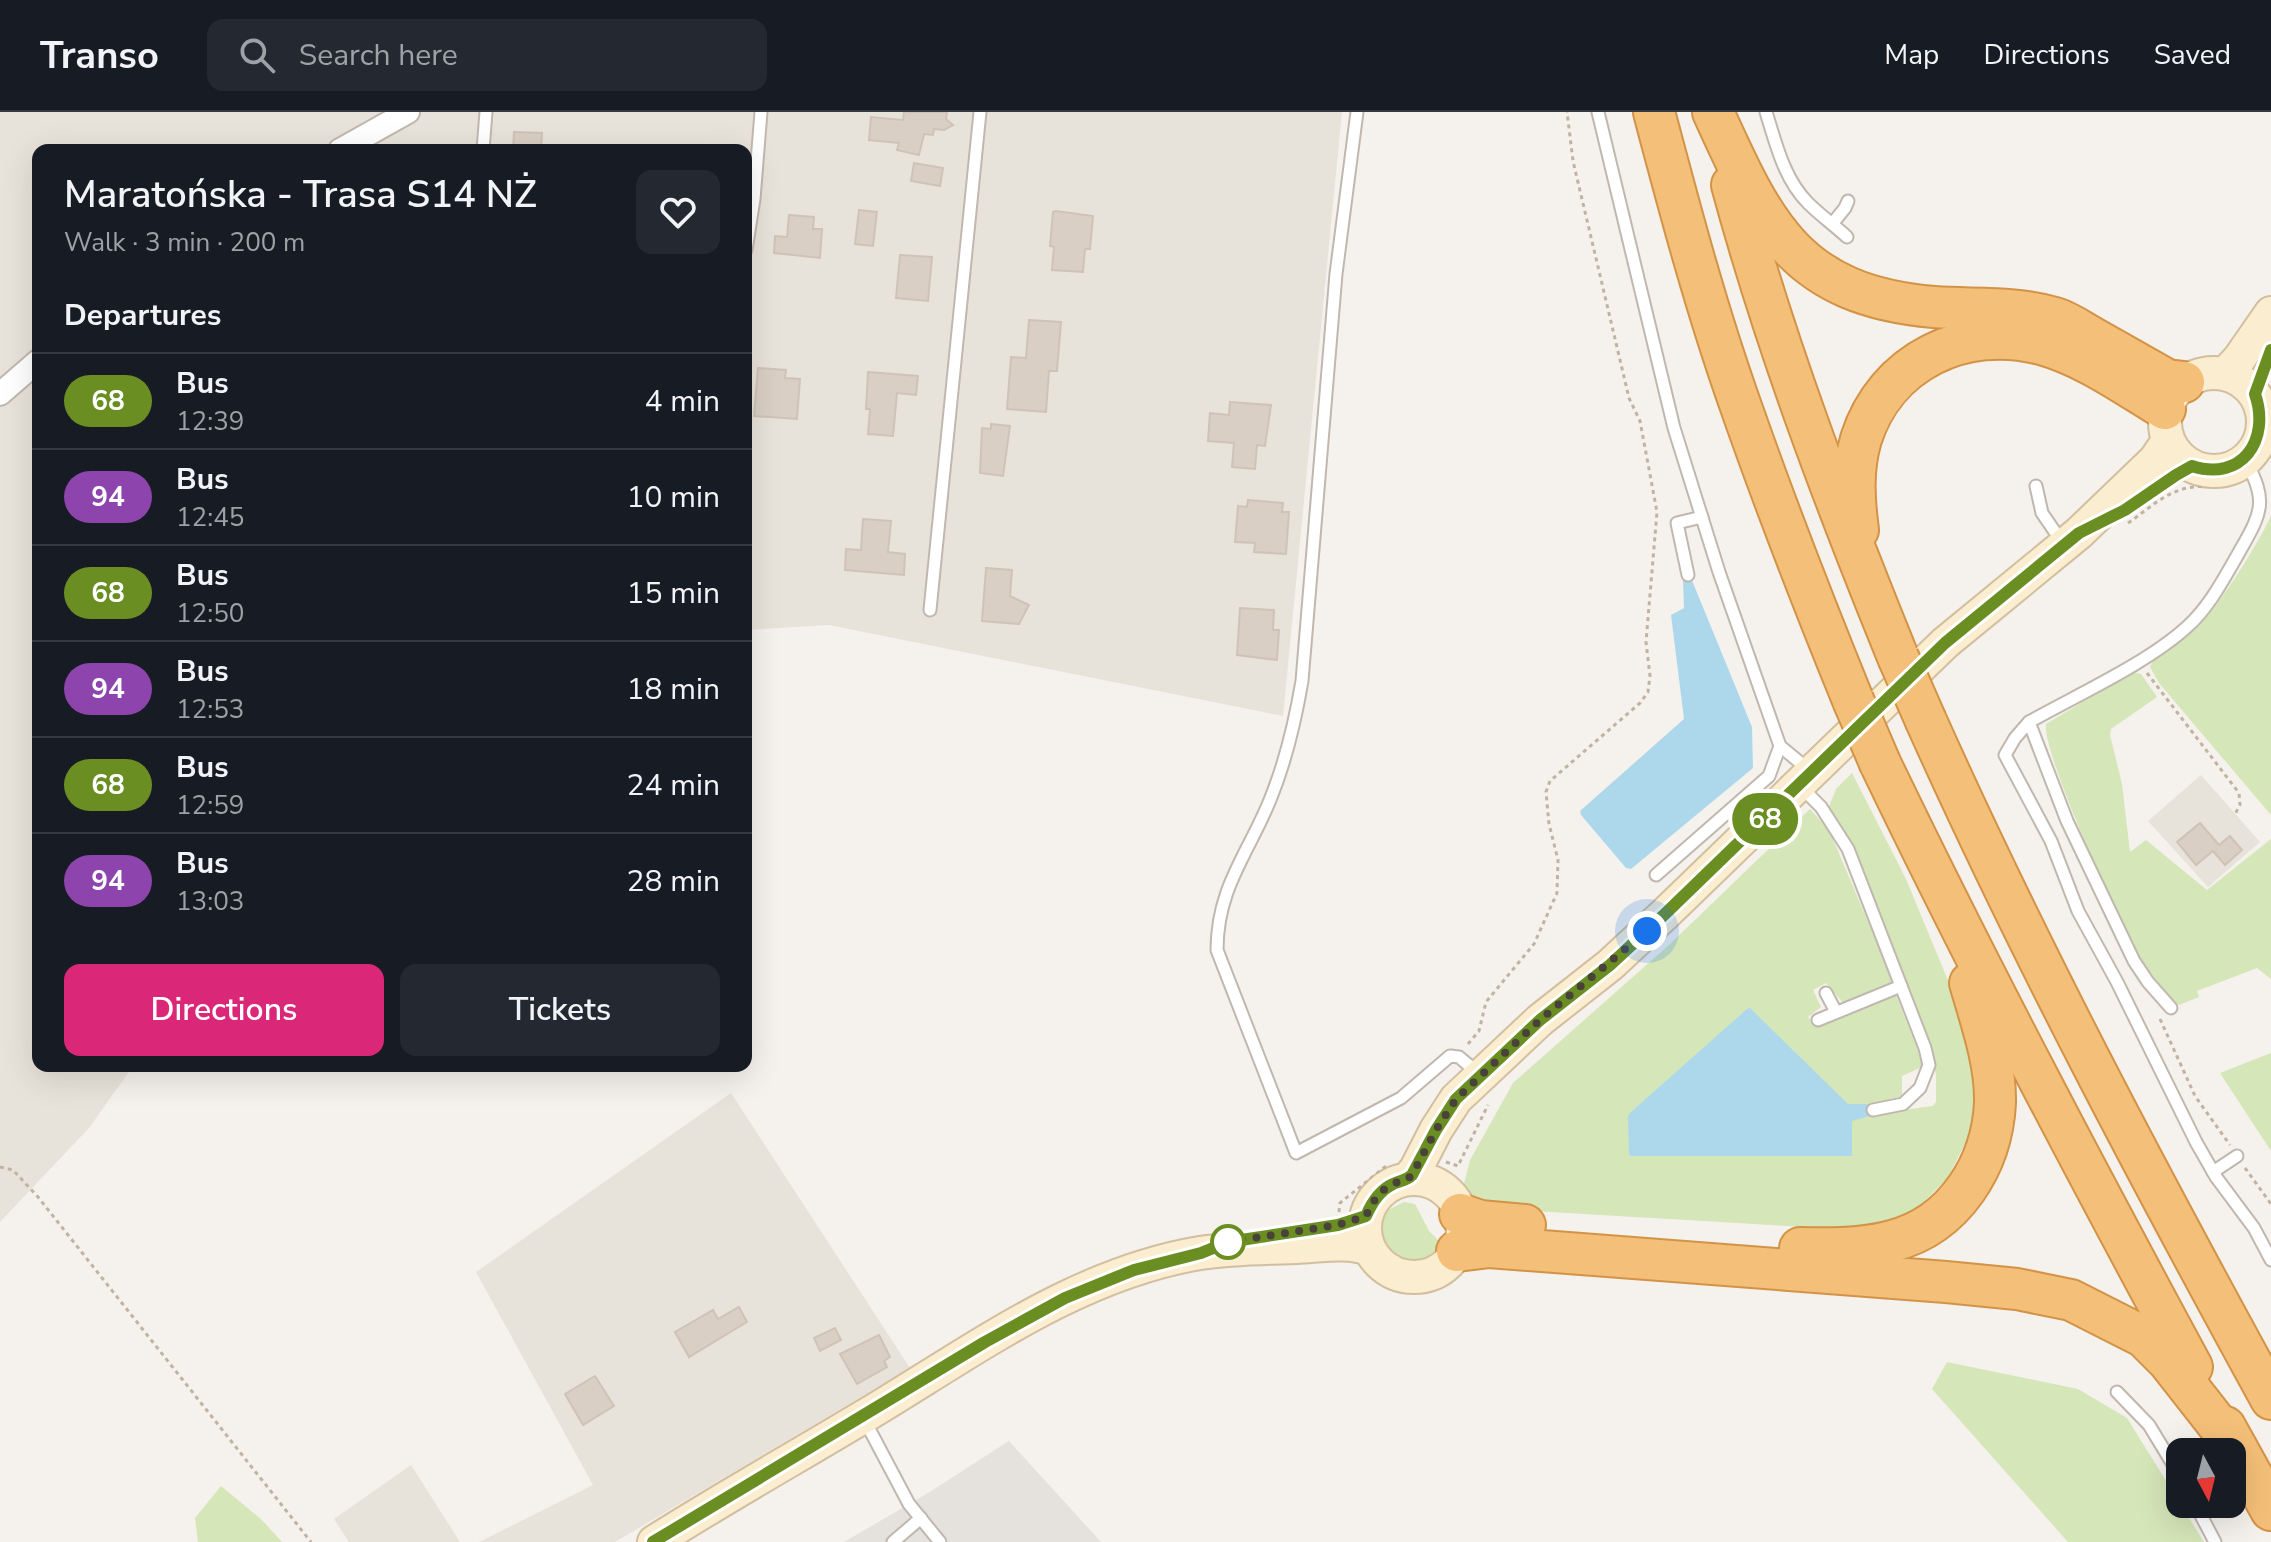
<!DOCTYPE html>
<html lang="en">
<head>
<meta charset="utf-8">
<style>
	:root { --surface:#171b24; --page:#242831; --text:#f1f3f6; --muted:#9ea1a6; --line:#363941; --accent:#db2777 }
	body { margin:0; font-family:"Nunito Sans",sans-serif; background:var(--page); color:var(--text); height:100vh; display:flex; flex-direction:column; font-size:30px; white-space:nowrap }
	* { box-sizing:border-box; margin:0 }
	p { font-size:26px; color:var(--muted) }
	.icon { flex:none; width:44px; height:44px; fill:none; stroke:currentColor; stroke-width:2; stroke-linecap:round; stroke-linejoin:round }
	.map { position:relative; flex:1; overflow:hidden }
	.drawer { position:absolute; left:32px; top:32px; width:720px; height:928px; display:flex; flex-direction:column; background:var(--surface); border-radius:16px; box-shadow:0 8px 32px #0002 }
	.drawer>* { flex:none }
	.badge { padding:0 16px; border-radius:26px; font-size:28px; line-height:52px }
	.needle { width:52px; rotate:173deg }
	.tools { position:absolute; left:2166px; top:1326px; display:grid; gap:16px }
	.tools a { display:grid; place-items:center; width:80px; height:80px; border-radius:16px; background:var(--surface); box-shadow:0 8px 32px #0002; font-size:40px }
	.you { position:absolute; width:40px; height:40px; margin:-20px; border:6px solid #fff; border-radius:50%; background:#1a73e8; box-shadow:0 0 0 12px #1a73e833 }
	.map>.badge { position:absolute; translate:-50% -50%; box-shadow:0 0 0 4px #fff }
	h2 { padding:0 32px; font-size:30px; line-height:72px }
	.round { display:grid; place-items:center; flex:none; width:84px; height:84px; border-radius:16px; background:var(--page) }
	.headline { display:flex; align-items:center; justify-content:space-between; height:136px; padding:0 32px }
	h1 { font-size:38px; font-weight:600; line-height:60px }
	.button { display:flex; gap:16px; margin-top:auto; padding:16px 32px }
	.button a { flex:1; height:92px; border-radius:16px; background:var(--accent); color:#fff; font-size:32px; font-weight:600; line-height:92px; text-align:center }
	.button a+a { background:var(--page); color:var(--text) }
	ul { padding:0; list-style:none }
	li { display:flex; align-items:center; gap:24px; height:96px; padding:0 32px; border-top:2px solid var(--line) }
	li div { flex:1 }
	li b { display:block; font-size:30px }
	li em { font-style:normal }
	li .badge { min-width:88px; font-weight:700; text-align:center }
	header { display:flex; align-items:center; gap:48px; box-sizing:border-box; height:112px; padding:0 40px; background:var(--surface); border-bottom:2px solid var(--line) }
	header strong { font-size:38px }
	nav { display:flex; gap:44px; margin-inline-start:auto; font-size:28px }
	.search { width:560px; height:72px; background:var(--page); display:flex; align-items:center; gap:20px; box-sizing:border-box; padding:0 28px; border-radius:16px; color:var(--muted); font-size:30px }
	.map>svg:first-child { display:block }
	.residential { fill:#e8e3da }
	.industrial { fill:#e5e1dd }
	.green { fill:#d5e6b8 }
	.water { fill:#add8ec }
	.building { fill:#d9cfc5; stroke:#d0c3b6; stroke-width:2 }
	.lines { fill:none; stroke-linecap:round; stroke-linejoin:round }
	.lane-casing { stroke:#c0b8af; stroke-width:15 }
	.street-casing { stroke:#c0b8af; stroke-width:26 }
	.secondary-casing { stroke:#d1bf9f; stroke-width:36 }
	.highway-casing { stroke:#d39347; stroke-width:44 }
	.path { stroke:#c1b3a1; stroke-width:3; stroke-dasharray:4 4; stroke-linecap:butt }
	.lane { stroke:#fff; stroke-width:11 }
	.street { stroke:#fff; stroke-width:22 }
	.secondary { stroke:#fbedd0; stroke-width:32 }
	.highway { stroke:#f4bf78; stroke-width:40 }
	.highway-bridge-casing { stroke:#d39347; stroke-width:44; stroke-linecap:butt }
	.highway-bridge { stroke:#f4bf78; stroke-width:40 }
	.line-casing { stroke:#fff; stroke-width:18 }
	.line { stroke:#6b8e23; stroke-width:12 }
	.walk { stroke:#49423a; stroke-width:8; stroke-dasharray:0 14.4 }
	.stop-dot { fill:#fff; stroke:#6b8e23; stroke-width:4 }
</style>
</head>
<body>
<header>
<strong>Transo</strong>
<div class="search"><svg class="icon" aria-label="search" viewBox="0 0 24 24"><circle cx="10" cy="10" r="6"/><path d="M15 15l6 6"/></svg>Search here</div>
<nav><a>Map</a><a>Directions</a><a>Saved</a></nav>
</header>
<div class="map">
<svg width="2271" height="1430" viewBox="0 0 2271 1430">
	<rect width="100%" height="100%" fill="#f5f1ec"/>
	<!-- residential -->
	<g class="residential">
		<path d="M0,0H1342L1283,604L829,513L746,518V38H38V954H133L89,1016L0,1110Z"/>
		<path d="M2201,663L2260,730L2208,775L2148,709Z"/>
		<path d="M731,981L910,1256L615,1430H479L593,1373L476,1160Z"/>
		<path d="M411,1353L460,1430H349L334,1407Z"/>
	</g>
	<!-- industrial -->
	<path class="industrial" d="M1009,1329L1101,1430H844L928,1381Z"/>
	<!-- green -->
	<g class="green">
		<path d="M2271,404V703L2159,571L2150,555C2156,539 2180,531 2193,519C2219,495 2255,437 2271,404Z"/>
		<path d="M2133,560L2141,562L2157,585L2111,617L2110,623L2122,672L2130,740L2146,728L2207,778L2271,727V867L2257,856L2197,879L2199,885L2179,893L2172,889C2159,871 2144,854 2133,834C2116,802 2042,640 2046,612Z"/>
		<path d="M1852,661L1906,767L1966,912L1979,973L1973,1016L1947,1067L1916,1097L1893,1110L1855,1118L1483,1096L1462,1080L1470,1048L1513,971L1669,833L1810,697L1829,718L1894,871L1844,892L1826,871L1813,878L1821,895L1808,905L1815,914L1896,883L1924,954L1902,964V984L1871,992L1873,1002L1933,994L1936,990V962L1856,739L1828,697L1836,677Z"/>
		<path d="M2271,941V1039L2220,961Z"/>
		<path d="M1404,1090L1415,1092L1429,1119L1442,1132L1423,1150C1386,1151 1374,1139 1380,1102Z"/>
		<path d="M1947,1250L2078,1277L2127,1306L2204,1430H2068L1932,1277Z"/>
		<path d="M221,1374L262,1408L282,1430H198L195,1406Z"/>
	</g>
	<!-- water -->
	<g class="water">
		<path d="M1691,466L1752,615L1753,656L1631,757L1626,756L1581,703L1580,699L1684,607L1671,503L1684,496L1683,468Z"/>
		<path d="M1750,896L1848,992H1871L1873,1003L1852,1009V1044H1631L1629,1042L1628,1004L1631,1000L1747,897Z"/>
	</g>
	<!-- building -->
	<g class="building">
		<path d="M904,0H947L946,7L953,13L944,18L934,17L933,23L924,22L919,43L897,38L899,31L869,28L871,5L903,8Z"/>
		<path d="M514,20L542,21L541,38H513Z"/>
		<path d="M914,51L943,56L940,74L911,69Z"/>
		<path d="M859,98L877,100L873,134L855,132Z"/>
		<path d="M1056,99L1093,104L1090,137H1085L1083,160L1052,158L1054,135L1050,134L1053,100Z"/>
		<path d="M789,103L814,105L813,117H822L820,146L774,141L775,124L787,125Z"/>
		<path d="M900,143L932,145L928,189L896,186Z"/>
		<path d="M1029,208L1061,210L1057,259H1049L1046,300L1007,297L1011,245L1026,246Z"/>
		<path d="M758,256L786,258L785,266L800,267L797,307L754,304Z"/>
		<path d="M868,260L918,264L916,283L897,281L893,324L868,322L870,297H866Z"/>
		<path d="M1230,290L1271,293L1265,334L1257,333L1255,357L1232,355L1234,331L1208,329L1210,301L1229,303Z"/>
		<path d="M991,312L1010,314L1003,364L980,361L982,316L991,317Z"/>
		<path d="M1248,388L1283,391L1282,400H1289L1286,442L1254,440L1255,431L1235,430L1238,394L1247,395Z"/>
		<path d="M863,407L891,409L888,440L905,442L904,463L845,458L846,437L861,438Z"/>
		<path d="M986,456L1012,458L1010,484L1029,493L1019,512L982,509Z"/>
		<path d="M1240,496L1274,498L1273,518H1279L1277,548L1237,543Z"/>
		<path d="M2200,711L2219,733L2230,724L2242,738L2225,753L2213,739L2196,753L2177,730Z"/>
		<path d="M739,1195L747,1210L689,1245L675,1220L713,1198L718,1207Z"/>
		<path d="M835,1216L841,1228L820,1239L814,1226Z"/>
		<path d="M879,1223L890,1245L884,1249L887,1255L857,1272L840,1242Z"/>
		<path d="M595,1264L614,1294L583,1313L565,1282Z"/>
	</g>
	<g class="lines">
		<!-- lane casing -->
		<g class="lane-casing">
			<g id="lane">
				<path d="M1357,0L1336,162L1302,569C1295,610 1286,649 1270,688C1248,742 1217,776 1217,838L1296,1041L1401,986L1450,944L1459,945L1478,961"/>
				<path d="M1598,0L1674,316L1719,460L1780,634L1809,658"/>
				<path d="M1766,0C1776,32 1784,67 1808,91C1820,103 1834,113 1847,125"/>
				<path d="M483,38L486,0"/>
				<path d="M1832,112L1845,96L1848,89"/>
				<path d="M746,138L754,87L761,0"/>
				<path d="M2245,348C2270,391 2260,403 2237,444C2223,468 2209,495 2188,514C2148,551 2077,583 2029,610L2015,626L2005,643L2051,729L2078,799L2117,870L2196,1030L2216,1065L2254,1116L2271,1148"/>
				<path d="M2036,374L2042,401L2062,430"/>
				<path d="M1688,463L1677,411L1702,405"/>
				<path d="M930,498L980,0"/>
				<path d="M2029,610L2067,709L2134,849L2148,870L2171,896"/>
				<path d="M1800,674L1821,695L1848,737L1901,874"/>
				<path d="M1656,763L1769,664L1780,634"/>
				<path d="M1826,881L1836,900"/>
				<path d="M1818,908L1901,874L1925,936L1929,953L1920,976L1903,992L1873,998"/>
				<path d="M2213,1060L2237,1044"/>
				<path d="M2117,1280L2149,1313L2180,1364"/>
				<path d="M865,1309L909,1392L940,1430"/>
				<path d="M2195,1392L2215,1430"/>
				<path d="M893,1430L921,1406"/>
			</g>
		</g>
		<!-- street casing -->
		<g class="street-casing">
			<g id="street">
				<path d="M340,38L408,0"/>
				<path d="M0,282L38,249"/>
			</g>
		</g>
		<!-- secondary casing -->
		<g class="secondary-casing">
			<g id="secondary">
				<circle cx="2214" cy="310" r="49"/>
				<path d="M2225,262L2239,247L2271,201"/>
				<path d="M1408,1067L1416,1057L1436,1018L1456,987L1540,908L1610,853L1666,801L1945,531L2079,421L2155,348L2168,329"/>
				<circle cx="1414" cy="1116" r="49"/>
				<path d="M654,1430C722,1387 793,1347 863,1305C969,1242 1074,1162 1200,1141C1231,1136 1265,1136 1297,1135C1320,1134 1348,1129 1369,1137"/>
			</g>
		</g>
		<!-- highway casing -->
		<g class="highway-casing">
			<g id="highway">
				<path d="M1654,0C1680,98 1706,196 1740,292C1775,392 1813,490 1853,588"/>
				<path d="M1713,0C1765,115 1796,183 1934,195C1975,198 2015,194 2055,206C2068,210 2081,219 2093,226C2118,240 2142,254 2167,268L2184,270"/>
				<path d="M1732,73C1776,235 1835,390 1898,545"/>
				<path d="M1858,418C1854,388 1852,357 1861,327C1886,249 1964,212 2041,232C2087,245 2125,273 2165,297"/>
				<path d="M1926,609C2030,841 2149,1064 2271,1287"/>
				<path d="M1880,651C1978,855 2084,1055 2192,1255"/>
				<path d="M1460,1102L1480,1109L1525,1113"/>
				<path d="M1800,1136C1830,1137 1863,1137 1892,1129C1955,1113 1992,1052 1995,991C1996,951 1981,909 1970,871"/>
				<path d="M1457,1139L1489,1135L1946,1170L2017,1177L2071,1188L2144,1225L2168,1249L2237,1337"/>
				<path d="M2225,1315L2271,1398"/>
			</g>
		</g>
		<!-- path -->
		<g class="path">
			<path d="M2263,351L2271,337"/>
			<path d="M2128,411C2146,399 2162,383 2183,377C2203,372 2223,376 2241,367"/>
			<path d="M2147,561L2239,681L2240,693L2235,702"/>
			<path d="M2160,907L2195,984L2230,1033"/>
			<path d="M1468,932L1479,919L1486,890L1534,832L1557,781L1558,748L1549,712L1546,680L1550,669L1640,591L1648,580L1650,564L1646,530L1657,400L1640,309L1629,286L1573,49L1567,0"/>
			<path d="M1446,1050L1458,1054L1488,993"/>
			<path d="M0,1055L13,1058L38,1085L311,1430"/>
			<path d="M2245,1056L2271,1092"/>
			<path d="M1338,1108L1340,1091L1386,1054"/>
		</g>
		<!-- lane -->
		<use href="#lane" class="lane"/>
		<!-- street -->
		<use href="#street" class="street"/>
		<!-- secondary -->
		<use href="#secondary" class="secondary"/>
		<!-- highway -->
		<use href="#highway" class="highway"/>
		<!-- highway-bridge casing -->
		<g class="highway-bridge-casing">
			<g id="highway-bridge">
				<path d="M1898,545L1926,609"/>
				<path d="M1853,588L1880,651"/>
			</g>
		</g>
		<!-- highway-bridge -->
		<use href="#highway-bridge" class="highway-bridge"/>
	</g>
	<g class="lines">
		<!-- line casing -->
		<g class="line-casing">
			<path id="line" d="M653,1430L985,1230L1065,1186L1134,1158L1201,1141L1228,1130L1338,1113L1366,1104C1372,1090 1380,1078 1393,1072C1401,1068 1406,1069 1412,1063L1436,1018L1456,987L1540,908L1610,853L1666,801L1945,531L2079,421L2125,398L2176,363L2192,354C2241,370 2271,329 2255,282L2271,238"/>
		</g>
		<!-- line -->
		<use href="#line" class="line"/>
		<!-- walk -->
		<path class="walk" d="M1228,1130L1338,1113L1366,1104C1372,1090 1380,1078 1393,1072C1401,1068 1406,1069 1412,1063L1436,1018L1456,987L1540,908L1647,819"/>
	</g>
	<!-- markers -->
	<circle class="stop-dot" cx="1228" cy="1130" r="16"/>
</svg>
<div class="tools">
<a><svg class="needle" viewBox="-14 -14 28 28"><path d="M0-13l5 13h-10z" fill="#e53935"/><path d="M0 13l5-13h-10z" fill="#9ea1a6"/></svg></a>
</div>
<div class="you" style="left:1647px;top:819px"></div>
<b class="badge" style="left:1765px;top:707px;background:#6b8e23;color:#fff">68</b>
<section class="drawer">
<div class="headline"><div><h1>Maratońska - Trasa S14 NŻ</h1><p>Walk · 3 min · 200 m</p></div><a class="round"><svg class="icon" aria-label="heart" viewBox="0 0 24 24"><path d="M12 20l-8-8c-3-5 5-10 8-4 3-6 11-1 8 4z"/></svg></a></div>
<h2>Departures</h2>
<ul>
<li><span class="badge" style="background:#6b8e23;color:#fff">68</span><div><b>Bus</b><p>12:39</p></div><em>4 min</em></li>
<li><span class="badge" style="background:#8e44ad;color:#fff">94</span><div><b>Bus</b><p>12:45</p></div><em>10 min</em></li>
<li><span class="badge" style="background:#6b8e23;color:#fff">68</span><div><b>Bus</b><p>12:50</p></div><em>15 min</em></li>
<li><span class="badge" style="background:#8e44ad;color:#fff">94</span><div><b>Bus</b><p>12:53</p></div><em>18 min</em></li>
<li><span class="badge" style="background:#6b8e23;color:#fff">68</span><div><b>Bus</b><p>12:59</p></div><em>24 min</em></li>
<li><span class="badge" style="background:#8e44ad;color:#fff">94</span><div><b>Bus</b><p>13:03</p></div><em>28 min</em></li>
</ul>
<div class="button"><a>Directions</a><a>Tickets</a></div>
</section>
</div>
</body>
</html>
